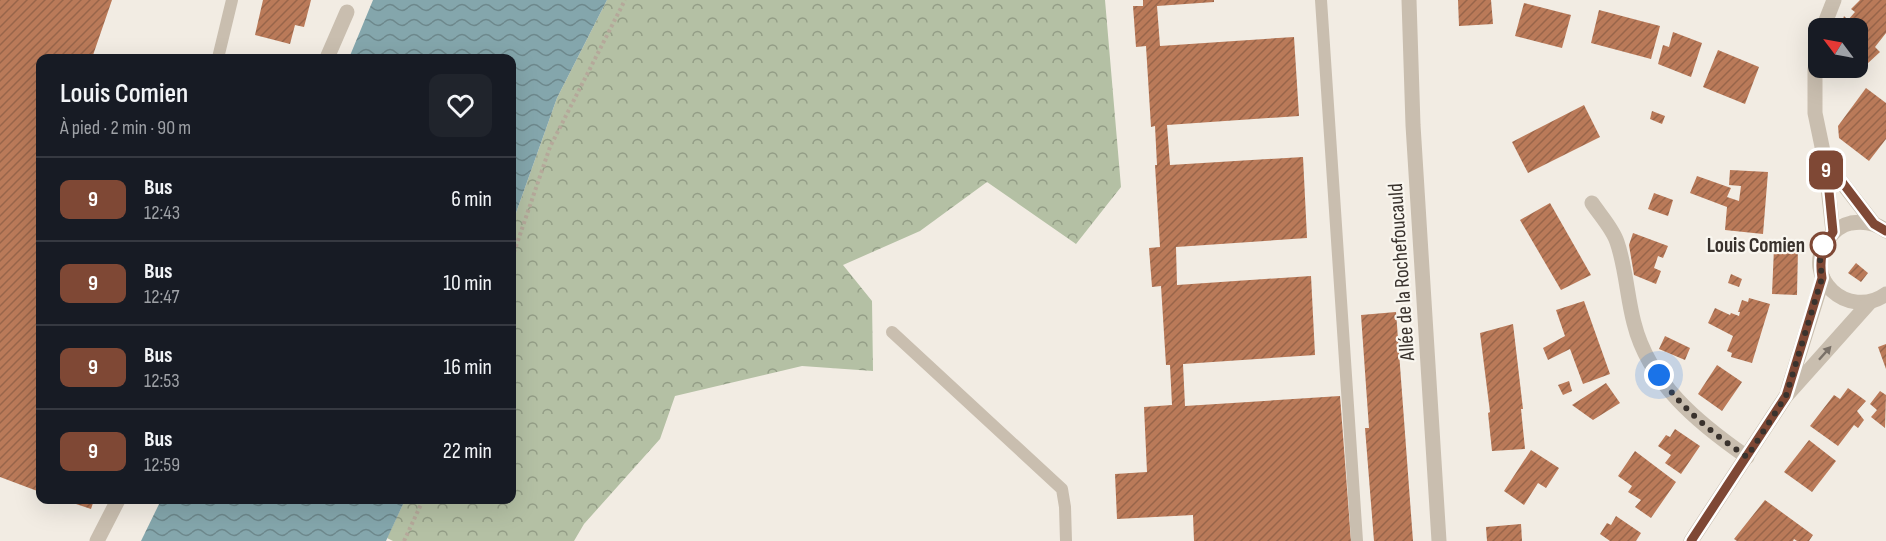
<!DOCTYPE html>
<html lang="fr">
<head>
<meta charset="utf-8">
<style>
	:root { --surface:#171b24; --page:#20242c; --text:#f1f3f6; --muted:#9ea1a6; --line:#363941 }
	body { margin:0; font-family:"Sofia Sans Condensed",sans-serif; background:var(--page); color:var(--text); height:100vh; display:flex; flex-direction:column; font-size:22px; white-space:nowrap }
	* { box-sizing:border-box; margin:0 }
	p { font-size:20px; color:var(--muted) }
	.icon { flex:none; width:33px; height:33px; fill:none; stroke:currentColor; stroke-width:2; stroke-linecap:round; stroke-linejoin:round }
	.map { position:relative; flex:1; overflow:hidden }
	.panel { position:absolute; left:36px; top:54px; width:480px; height:450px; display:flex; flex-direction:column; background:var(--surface); border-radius:12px; box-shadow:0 6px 24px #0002 }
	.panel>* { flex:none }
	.badge { padding:0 12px; border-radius:9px; font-size:21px; line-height:39px }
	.needle { width:39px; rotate:302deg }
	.controls { position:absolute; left:1808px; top:18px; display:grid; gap:12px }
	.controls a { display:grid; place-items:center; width:60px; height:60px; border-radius:12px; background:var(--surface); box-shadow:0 6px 24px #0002; font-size:30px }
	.you { position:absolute; width:30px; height:30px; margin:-15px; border:4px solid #fff; border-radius:50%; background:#1a73e8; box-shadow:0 0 0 9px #1a73e833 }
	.map>.badge { position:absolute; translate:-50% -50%; box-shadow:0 0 0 3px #fff }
	.round { display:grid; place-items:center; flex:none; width:63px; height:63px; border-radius:12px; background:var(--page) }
	.overview { display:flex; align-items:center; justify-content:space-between; height:102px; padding:0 24px }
	h1 { font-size:28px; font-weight:600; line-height:45px }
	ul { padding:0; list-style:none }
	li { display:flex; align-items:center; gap:18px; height:84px; padding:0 24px; border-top:2px solid var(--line) }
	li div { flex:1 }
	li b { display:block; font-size:22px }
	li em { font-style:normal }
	li .badge { min-width:66px; font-weight:700; text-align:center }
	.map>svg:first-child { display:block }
	.forest { fill:url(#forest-crowns) }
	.water { fill:url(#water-waves) }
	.building { fill:url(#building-hatch) }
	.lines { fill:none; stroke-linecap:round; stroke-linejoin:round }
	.path { stroke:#b5a89a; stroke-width:4; stroke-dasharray:3 3; stroke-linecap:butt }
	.service { stroke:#c9beaf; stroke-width:12 }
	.minor { stroke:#c9beaf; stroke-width:15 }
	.oneway { fill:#7a7168 }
	.line-casing { stroke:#fff; stroke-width:14 }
	.line { stroke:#7f4835; stroke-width:9 }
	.walk { stroke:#39322d; stroke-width:6; stroke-dasharray:0 10.8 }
	.stop-dot { fill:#fff; stroke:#7f4835; stroke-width:3 }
	.labels { text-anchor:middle; stroke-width:4.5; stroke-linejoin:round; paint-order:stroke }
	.stop-label { font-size:21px; font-weight:bold; fill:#39322d; stroke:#f9f6ef; text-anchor:end }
	.street-label { font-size:21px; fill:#39322d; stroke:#f9f6ef }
</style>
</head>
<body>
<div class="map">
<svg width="1886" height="541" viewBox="0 0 1886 541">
	<defs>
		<pattern id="forest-crowns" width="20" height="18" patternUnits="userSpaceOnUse" patternTransform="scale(1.5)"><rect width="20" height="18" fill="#b4c0a4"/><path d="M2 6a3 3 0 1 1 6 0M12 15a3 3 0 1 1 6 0" fill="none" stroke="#939d86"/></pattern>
		<pattern id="water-waves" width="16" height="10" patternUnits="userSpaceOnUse" patternTransform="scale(1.5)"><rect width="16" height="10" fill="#84a6ac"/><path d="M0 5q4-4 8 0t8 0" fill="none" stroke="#6d888c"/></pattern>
		<pattern id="building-hatch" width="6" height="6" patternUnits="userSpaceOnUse" patternTransform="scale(1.5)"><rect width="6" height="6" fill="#ba7a59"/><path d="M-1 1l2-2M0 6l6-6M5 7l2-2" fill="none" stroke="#98654a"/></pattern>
	</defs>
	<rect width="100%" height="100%" fill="#f2ece3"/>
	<!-- forest -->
	<path class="forest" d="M607,0H1105L1121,187L1076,244L987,182L920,231L843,265L872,301L873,371L802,366L675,396L660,439L584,524L574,541H393L387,538L405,500H512V224L557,98Z"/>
	<!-- water -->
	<g class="water">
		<path d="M373,0H607L557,98L512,224V58H349Z"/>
		<path d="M161,500H405L386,541H141Z"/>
	</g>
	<!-- building -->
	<g class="building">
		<path d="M0,0H112L92,58H40V492L0,477Z"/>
		<path d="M263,0H311L304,27L295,25L290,44L255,35Z"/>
		<path d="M1143,0H1214V2L1157,6L1160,46L1294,37L1299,116L1167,125L1170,165L1303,157L1307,238L1176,247L1177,285L1311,276L1315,355L1183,364L1185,406L1340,396L1351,541H1194L1193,515L1117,519L1115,474L1147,472L1144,407L1172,405L1170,365H1166L1161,286L1152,287L1149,248L1160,247L1155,165H1157L1155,126L1151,127L1146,46L1136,47L1133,6H1143Z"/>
		<path d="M1458,0H1491L1493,24L1459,26Z"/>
		<path d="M1860,0H1886V33L1875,47L1880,52L1867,64L1857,53V28H1840L1844,16L1848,20L1855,12L1851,9Z"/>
		<path d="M1524,3L1571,15L1562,48L1515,36Z"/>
		<path d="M1599,10L1660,26L1651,59L1591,43Z"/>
		<path d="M1673,32L1702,43L1691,77L1658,64L1663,45L1669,47Z"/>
		<path d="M1718,50L1759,67L1745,104L1703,87Z"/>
		<path d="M1866,88L1886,103V139L1869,161L1839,138L1838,126Z"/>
		<path d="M1584,105L1600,137L1528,173L1512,142Z"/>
		<path d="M1652,111L1665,116L1662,124L1650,119Z"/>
		<path d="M1730,170L1768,172L1763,234L1725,230L1727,207L1690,193L1697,176L1731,188L1727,197L1739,201L1741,186L1729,185Z"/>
		<path d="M1654,193L1673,200L1668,216L1648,209Z"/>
		<path d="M1550,203L1591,275L1561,290L1520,220Z"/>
		<path d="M1633,233L1668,246L1663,258L1658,256L1654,268L1661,271L1656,284L1634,275L1629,245Z"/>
		<path d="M1774,248H1798L1797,295L1772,294Z"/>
		<path d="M1856,263L1868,273L1861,282L1848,273Z"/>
		<path d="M1731,274L1742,279L1739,287L1728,283Z"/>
		<path d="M1749,298L1770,304L1752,363L1731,357L1732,353L1727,351L1733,336L1708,323L1715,308L1730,315L1731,313L1739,316L1740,312H1738L1742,300L1748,302Z"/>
		<path d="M1584,301L1610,374L1583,384L1570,349L1548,360L1543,348L1565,336L1556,310Z"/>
		<path d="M1396,312L1413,541H1374L1365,428H1369L1361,315Z"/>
		<path d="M1513,324L1523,409H1521L1525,449L1492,451L1488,413L1490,412L1480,333Z"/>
		<path d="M1665,336L1690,348L1685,360L1659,349Z"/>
		<path d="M1886,344V369L1878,347Z"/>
		<path d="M1717,365L1742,382L1722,411L1698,394Z"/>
		<path d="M1569,381L1572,391L1563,395L1558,385Z"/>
		<path d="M1606,383L1620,403L1593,420L1572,405Z"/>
		<path d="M1848,388L1866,401L1857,411L1864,420L1858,428L1854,425L1838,446L1810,426L1834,395L1840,399Z"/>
		<path d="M1880,391L1886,395L1885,428L1871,417L1877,410L1870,404Z"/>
		<path d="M1675,429L1700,446L1681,474L1665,463L1671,455L1658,446L1666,435L1670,437Z"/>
		<path d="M1809,440L1836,461L1812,492L1784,472Z"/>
		<path d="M1531,450L1559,468L1546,488L1538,483L1524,505L1504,491Z"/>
		<path d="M1635,451L1676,482L1651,518L1635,507L1641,500L1628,492L1632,486L1618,476Z"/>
		<path d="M64,500H94L91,509Z"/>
		<path d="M1765,500L1813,535L1809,541H1797L1794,539L1793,541H1737L1734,539Z"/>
		<path d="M1616,516L1641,533L1636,541H1610L1600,534L1607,523L1611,525Z"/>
		<path d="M1521,524L1522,541H1487L1486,527Z"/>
	</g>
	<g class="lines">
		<!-- path -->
		<g class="path">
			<path d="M512,258L550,147L625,0"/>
			<path d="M404,541L423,500"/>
		</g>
		<!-- service -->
		<g class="service">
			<path d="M1321,0L1357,541"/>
			<path d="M218,58L232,0"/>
			<path d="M892,332L1062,489L1065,507L1066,541"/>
		</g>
		<!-- minor -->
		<g class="minor">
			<path d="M1409,0L1413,125L1439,541"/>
			<path d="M1823,28L1834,0"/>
			<path d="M1818,54L1815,70V113L1825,161L1833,232"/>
			<path d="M327,58L347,12"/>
			<path d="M1826,162L1874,224"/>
			<path d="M1592,203C1600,215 1613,229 1617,242C1626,268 1627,297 1634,323C1649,383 1698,423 1747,457"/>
			<path d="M1886,231C1876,223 1863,221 1851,223C1841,225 1834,231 1828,239C1800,277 1848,321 1886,294"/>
			<path d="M1788,390L1823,278"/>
			<path d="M97,541L118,500"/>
			<path d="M1691,541L1786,396L1870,302"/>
		</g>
	</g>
	<!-- one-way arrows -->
	<defs><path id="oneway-solid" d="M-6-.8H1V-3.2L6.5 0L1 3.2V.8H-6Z" transform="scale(1.5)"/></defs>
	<use class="oneway" href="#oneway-solid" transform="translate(1825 353) rotate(-48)"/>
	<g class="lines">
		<!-- line casing -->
		<g class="line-casing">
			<path id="line" d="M1691,541L1786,396L1822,278C1819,259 1822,248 1833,232L1826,161L1874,224L1886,231"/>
		</g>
		<!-- line -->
		<use href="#line" class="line"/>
		<!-- walk -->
		<path class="walk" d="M1659,375C1681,409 1714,434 1747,457L1786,396L1822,278L1820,261L1823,245"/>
	</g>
	<!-- markers -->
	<circle class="stop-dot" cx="1823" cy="245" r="12"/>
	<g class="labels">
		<!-- stop labels -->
		<g class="stop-label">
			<text x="1805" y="252">Louis Comien</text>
		</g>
		<!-- street labels -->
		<g class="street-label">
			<text transform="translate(1401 272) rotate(-94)" y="7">Allée de la Rochefoucauld</text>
		</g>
	</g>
</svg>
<div class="controls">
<a><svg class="needle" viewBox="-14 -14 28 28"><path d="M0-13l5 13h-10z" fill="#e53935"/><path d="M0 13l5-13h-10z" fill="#9ea1a6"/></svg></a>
</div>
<div class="you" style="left:1659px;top:375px"></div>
<b class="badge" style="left:1826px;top:170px;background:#7f4835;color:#fff">9</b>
<section class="panel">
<div class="overview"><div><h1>Louis Comien</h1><p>À pied · 2 min · 90 m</p></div><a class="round"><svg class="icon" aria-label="heart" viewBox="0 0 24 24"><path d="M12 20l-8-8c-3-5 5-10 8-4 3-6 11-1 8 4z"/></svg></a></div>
<ul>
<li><span class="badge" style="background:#7f4835;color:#fff">9</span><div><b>Bus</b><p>12:43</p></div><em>6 min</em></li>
<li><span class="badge" style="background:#7f4835;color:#fff">9</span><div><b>Bus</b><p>12:47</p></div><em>10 min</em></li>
<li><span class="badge" style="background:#7f4835;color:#fff">9</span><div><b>Bus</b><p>12:53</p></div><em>16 min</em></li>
<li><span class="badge" style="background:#7f4835;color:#fff">9</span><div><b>Bus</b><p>12:59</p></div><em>22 min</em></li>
</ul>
</section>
</div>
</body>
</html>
